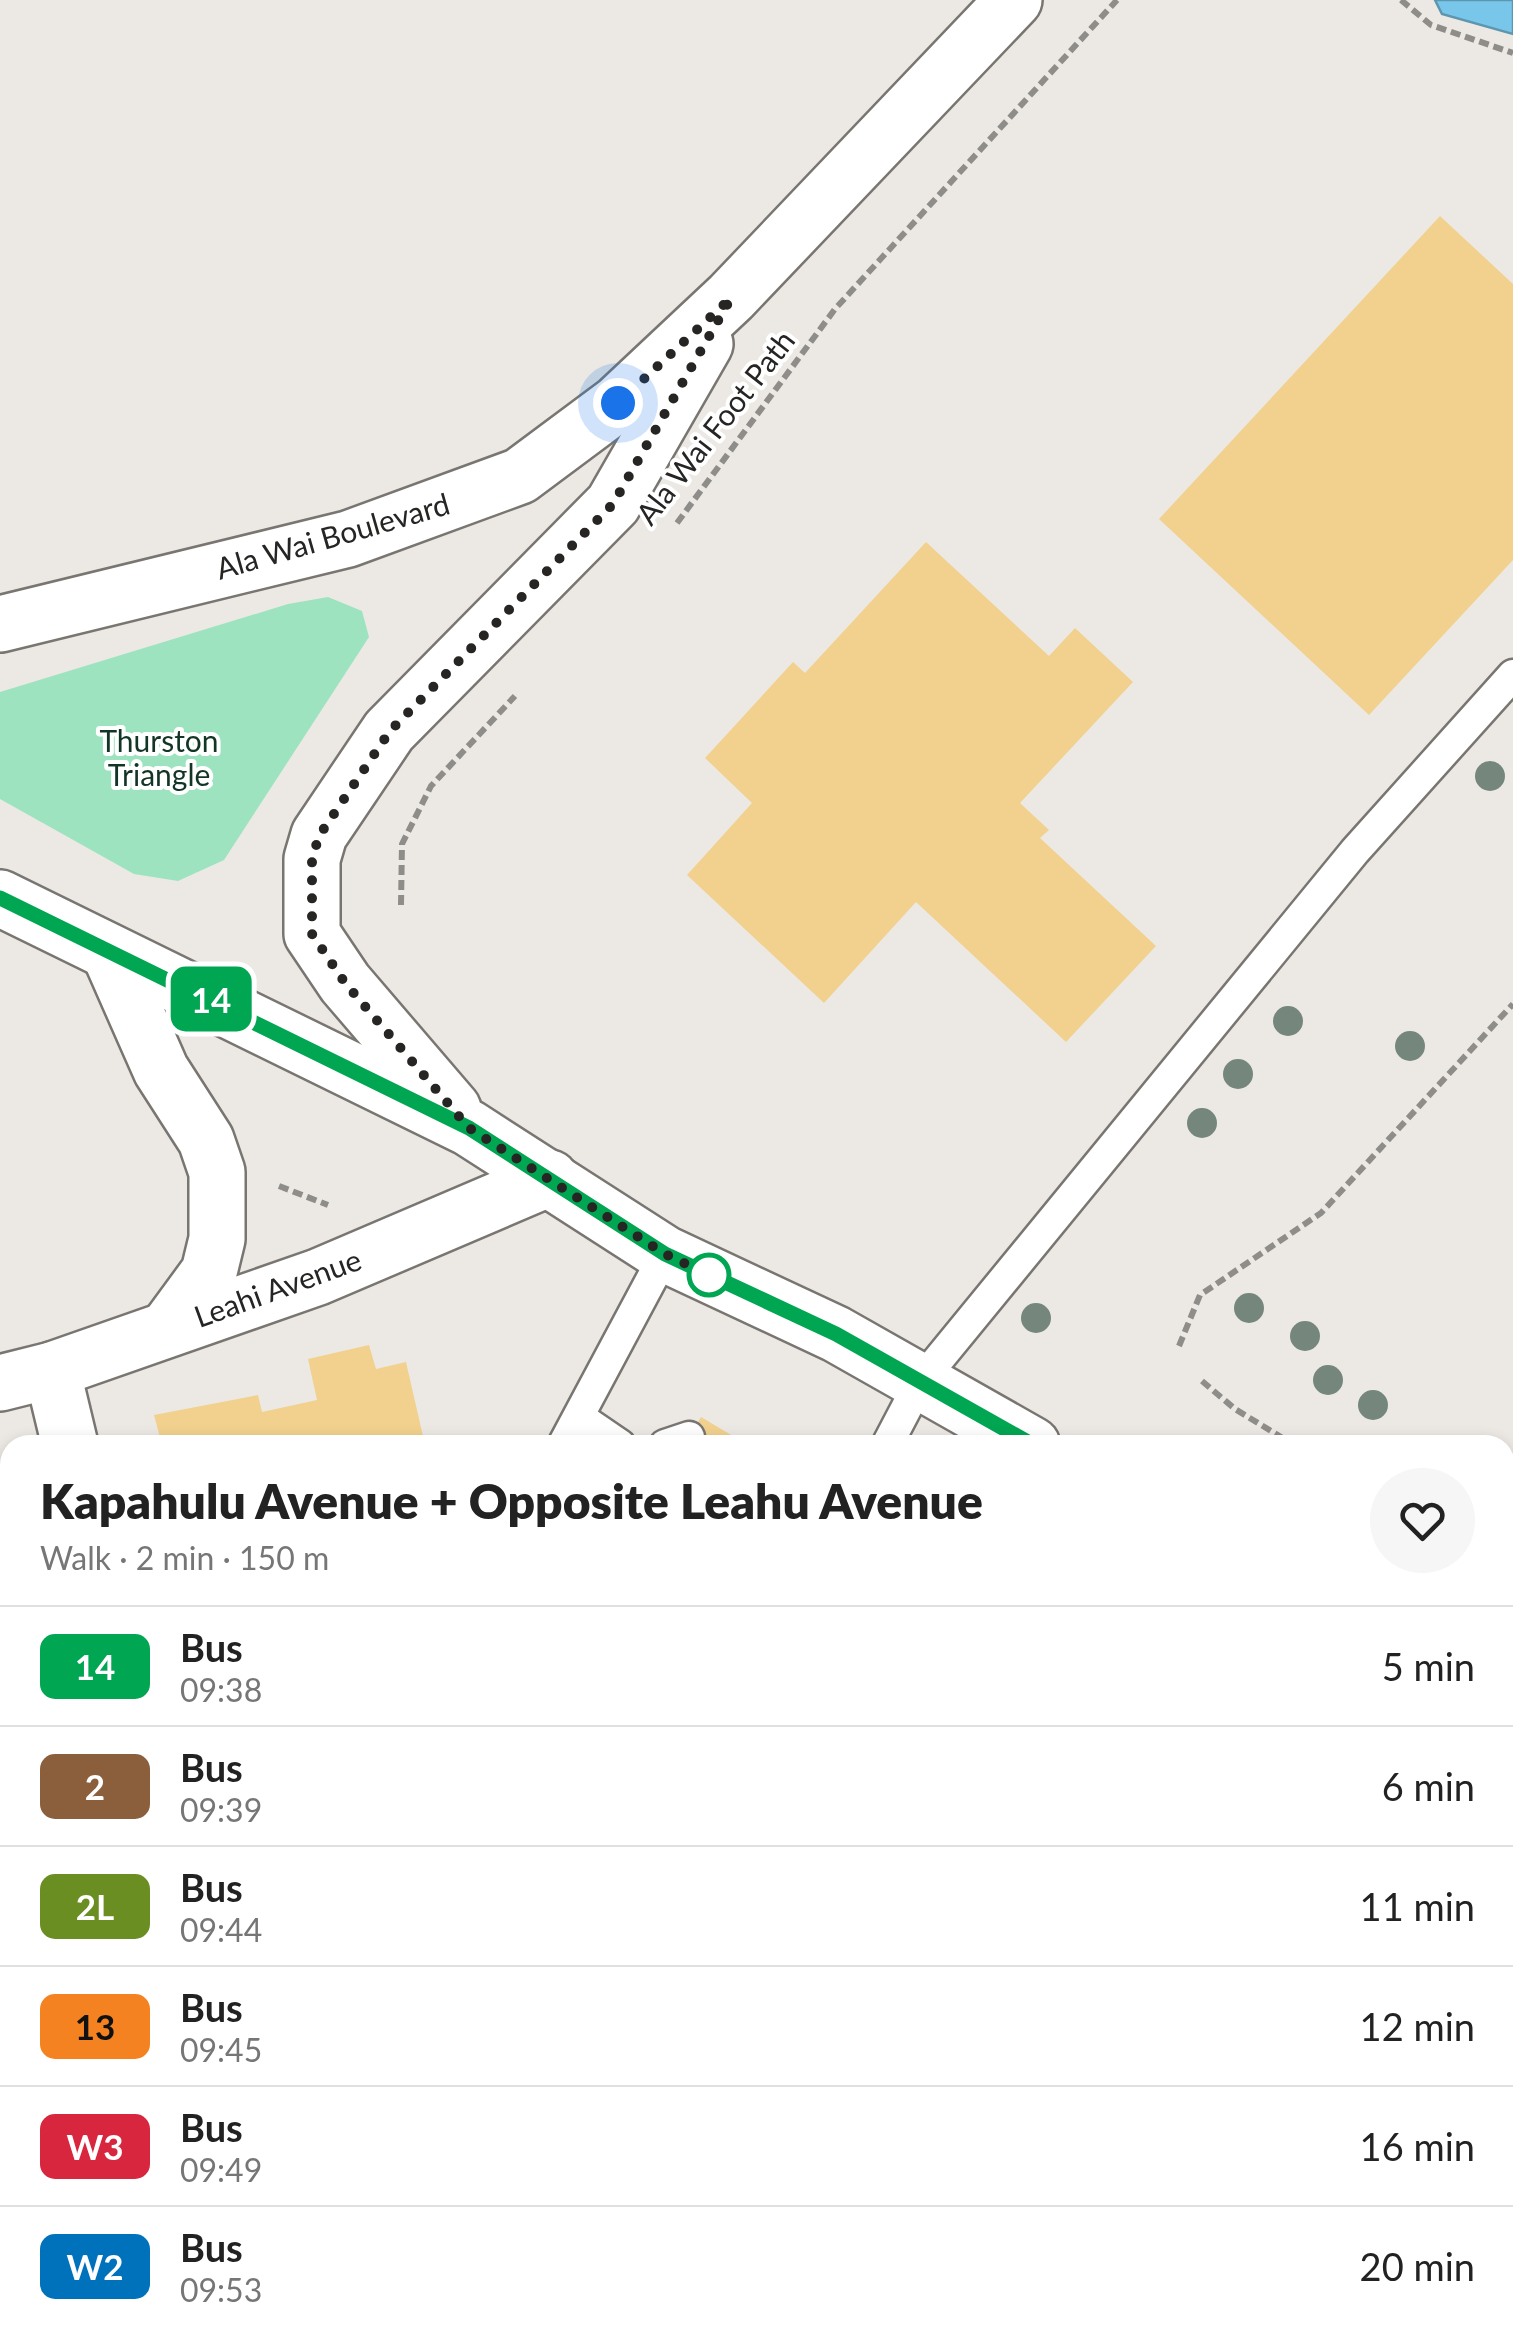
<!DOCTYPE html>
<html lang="en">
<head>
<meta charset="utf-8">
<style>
	:root { --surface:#fff; --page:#f6f6f6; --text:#222; --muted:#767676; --line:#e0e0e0 }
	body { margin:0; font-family:Lato,sans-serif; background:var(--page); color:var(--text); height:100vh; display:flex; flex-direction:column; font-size:38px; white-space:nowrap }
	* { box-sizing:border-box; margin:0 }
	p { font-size:32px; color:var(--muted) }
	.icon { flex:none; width:55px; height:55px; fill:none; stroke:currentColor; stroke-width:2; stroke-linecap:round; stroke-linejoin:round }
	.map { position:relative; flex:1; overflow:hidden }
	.panel { position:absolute; left:0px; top:1435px; width:1515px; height:912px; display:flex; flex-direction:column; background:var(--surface); border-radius:30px 30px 0 0; box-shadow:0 5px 15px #0003 }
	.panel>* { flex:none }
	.badge { padding:0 20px; border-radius:15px; font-size:35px; line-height:65px }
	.you { position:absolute; width:50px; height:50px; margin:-25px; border:8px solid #fff; border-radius:50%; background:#1a73e8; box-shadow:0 0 0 15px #1a73e833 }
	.map>.badge { position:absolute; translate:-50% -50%; box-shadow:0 0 0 5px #fff }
	.round { display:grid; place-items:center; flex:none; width:105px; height:105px; border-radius:52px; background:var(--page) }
	.head { display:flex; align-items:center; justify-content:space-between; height:170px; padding:0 40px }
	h1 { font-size:48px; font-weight:800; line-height:75px }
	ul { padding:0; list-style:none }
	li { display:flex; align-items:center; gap:30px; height:120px; padding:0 40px; border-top:2px solid var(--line) }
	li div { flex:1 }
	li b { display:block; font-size:38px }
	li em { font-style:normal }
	li .badge { min-width:110px; font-weight:700; text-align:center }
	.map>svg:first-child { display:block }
	.green { fill:#9de3c0 }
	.water { fill:#78c7eb; stroke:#5f96af; stroke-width:2.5 }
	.building { fill:#f1d18d }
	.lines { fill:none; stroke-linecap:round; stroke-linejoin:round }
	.lane-casing { stroke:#797671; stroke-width:35 }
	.street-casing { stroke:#797671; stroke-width:60 }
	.secondary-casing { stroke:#797671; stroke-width:60 }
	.path { stroke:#8f8d89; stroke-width:6; stroke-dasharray:10 5; stroke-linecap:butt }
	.lane { stroke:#fff; stroke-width:30 }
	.street { stroke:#fff; stroke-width:55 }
	.secondary { stroke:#fff; stroke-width:55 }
	.tree { fill:#75867c }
	.line-casing { stroke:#fff; stroke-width:22 }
	.line { stroke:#00a651; stroke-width:15 }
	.walk { stroke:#262523; stroke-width:10; stroke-dasharray:0 18 }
	.stop-dot { fill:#fff; stroke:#00a651; stroke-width:5 }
	.labels { text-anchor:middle; stroke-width:8; stroke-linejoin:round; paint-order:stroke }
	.street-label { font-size:30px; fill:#262523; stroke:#fff }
	.park-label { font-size:30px; fill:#133526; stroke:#fff }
</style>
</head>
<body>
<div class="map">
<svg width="1513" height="2346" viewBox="0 0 1513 2346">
	<rect width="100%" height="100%" fill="#ece9e4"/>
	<!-- green -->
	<path class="green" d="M328,597L362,611L369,637L224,860L178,881L134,874L0,799V692L288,604Z"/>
	<!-- water -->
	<path class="water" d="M1435,0H1513V34L1442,14Z"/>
	<!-- building -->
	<g class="building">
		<path d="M1440,216L1513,284V560L1369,715L1159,519Z"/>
		<path d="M926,542L1049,656L1075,628L1133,682L1020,803L1049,830L1040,838L1156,946L1066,1042L916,902L824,1003L687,875L752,803L705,758L793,662L805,673Z"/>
		<path d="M369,1345L376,1369L406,1362L425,1445H162L154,1415L258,1395L262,1412L317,1400L308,1359Z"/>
		<path d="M701,1417L748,1445H684Z"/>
		<path d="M1505,1856L1513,1860V2228L1505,2231Z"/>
		<path d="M10,1911V2028L0,2030V1913Z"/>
		<path d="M10,2063V2202L0,2205V2065Z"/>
		<path d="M10,2245V2338L98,2339L68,2346H0V2248Z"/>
	</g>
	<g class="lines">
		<!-- lane casing -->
		<g class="lane-casing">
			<g id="lane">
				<path d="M579,1417L620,1445"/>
				<path d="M563,1445L665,1254"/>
				<path d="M665,1445L689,1437"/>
				<path d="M887,1445L920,1382L1355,851L1513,675"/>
				<path d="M867,2338L869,2346"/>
				<path d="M1352,2338L1354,2346"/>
			</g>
		</g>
		<!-- street casing -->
		<g class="street-casing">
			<g id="street">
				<path d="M52,1370L70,1445"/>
				<path d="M0,1383L52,1370L318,1277L550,1178"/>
				<path d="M257,2338L259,2346"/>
			</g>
		</g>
		<!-- secondary casing -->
		<g class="secondary-casing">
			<g id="secondary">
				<path d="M0,624L348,539L520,476L618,403L731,297L1014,0"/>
				<path d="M0,898L469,1128L665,1254L836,1334L1032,1445"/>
				<path d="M109,952L161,1070L206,1140L217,1172V1239L209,1272L168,1328"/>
				<path d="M453,1109L345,983L312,934V859L319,835L389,731L613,504L705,344"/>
				<path d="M1505,1732L1513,1736"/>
			</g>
		</g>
		<!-- path -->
		<g class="path">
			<path d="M1401,0L1431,25L1513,53"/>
			<path d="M677,523L835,309L1117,0"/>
			<path d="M401,905L402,844L431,786L515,696"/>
			<path d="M279,1186L328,1205"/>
			<path d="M1179,1346L1200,1295L1321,1213L1513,1004"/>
			<path d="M1202,1381L1235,1409L1294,1445"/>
			<path d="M1505,1572L1513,1576"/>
		</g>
		<!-- lane -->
		<use href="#lane" class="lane"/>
		<!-- street -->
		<use href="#street" class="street"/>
		<!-- secondary -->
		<use href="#secondary" class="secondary"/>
	</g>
	<!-- trees -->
	<g class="tree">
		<circle cx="1490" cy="776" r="15"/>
		<circle cx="1288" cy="1021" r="15"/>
		<circle cx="1410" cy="1046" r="15"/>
		<circle cx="1238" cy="1074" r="15"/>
		<circle cx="1202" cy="1123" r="15"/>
		<circle cx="1249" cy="1308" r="15"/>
		<circle cx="1036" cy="1318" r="15"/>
		<circle cx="1305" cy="1336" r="15"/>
		<circle cx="1328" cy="1380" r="15"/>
		<circle cx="1373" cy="1405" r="15"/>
	</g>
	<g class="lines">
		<!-- line casing -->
		<g class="line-casing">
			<path id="line" d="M0,898L469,1128L665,1254L836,1334L1033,1445"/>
		</g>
		<!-- line -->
		<use href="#line" class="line"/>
		<!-- walk -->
		<path class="walk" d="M618,403L731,298L613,504L390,731L319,836L312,859V934L345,983L469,1128L665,1254L709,1275"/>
	</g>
	<!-- markers -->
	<circle class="stop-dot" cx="709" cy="1275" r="20"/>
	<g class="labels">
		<!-- street labels -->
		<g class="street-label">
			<text transform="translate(716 428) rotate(-52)" y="10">Ala Wai Foot Path</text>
			<text transform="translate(333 537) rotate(-16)" y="10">Ala Wai Boulevard</text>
			<text transform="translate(278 1289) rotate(-20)" y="10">Leahi Avenue</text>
		</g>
		<!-- park labels -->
		<g class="park-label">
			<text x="159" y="752">Thurston<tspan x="159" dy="34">Triangle</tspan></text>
		</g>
	</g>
</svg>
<div class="you" style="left:618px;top:403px"></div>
<b class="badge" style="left:211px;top:999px;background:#00a651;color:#fff">14</b>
<section class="panel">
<div class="head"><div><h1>Kapahulu Avenue + Opposite Leahu Avenue</h1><p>Walk · 2 min · 150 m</p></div><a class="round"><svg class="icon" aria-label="heart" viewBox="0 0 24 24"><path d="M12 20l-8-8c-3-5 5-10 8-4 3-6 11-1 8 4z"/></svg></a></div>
<ul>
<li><span class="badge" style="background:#00a651;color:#fff">14</span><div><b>Bus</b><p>09:38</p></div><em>5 min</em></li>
<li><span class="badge" style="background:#8b5e3c;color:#fff">2</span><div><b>Bus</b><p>09:39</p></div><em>6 min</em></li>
<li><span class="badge" style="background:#6b8e23;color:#fff">2L</span><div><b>Bus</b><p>09:44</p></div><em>11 min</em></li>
<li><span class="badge" style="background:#f58220;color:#111">13</span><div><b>Bus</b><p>09:45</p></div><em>12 min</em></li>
<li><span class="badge" style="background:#d7263d;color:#fff">W3</span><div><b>Bus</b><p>09:49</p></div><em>16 min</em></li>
<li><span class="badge" style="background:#0072bc;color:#fff">W2</span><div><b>Bus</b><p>09:53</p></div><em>20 min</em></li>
</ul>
</section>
</div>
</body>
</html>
